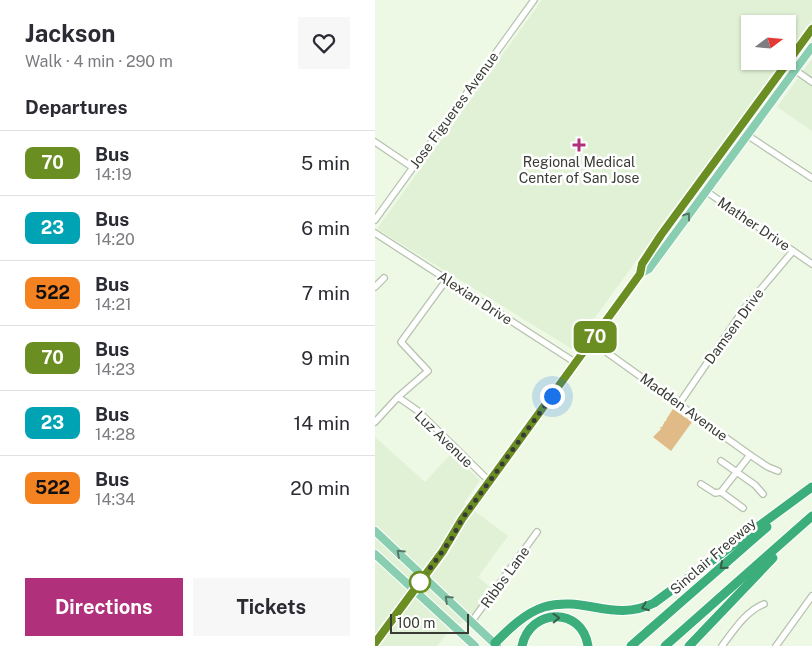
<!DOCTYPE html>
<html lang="en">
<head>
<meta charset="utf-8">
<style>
	:root { --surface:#fff; --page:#f7f7f7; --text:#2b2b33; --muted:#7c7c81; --line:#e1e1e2; --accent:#b1307c }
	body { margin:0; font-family:"Public Sans",sans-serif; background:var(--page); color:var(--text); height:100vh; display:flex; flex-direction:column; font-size:19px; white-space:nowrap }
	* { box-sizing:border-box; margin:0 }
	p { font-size:16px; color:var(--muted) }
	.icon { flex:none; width:28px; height:28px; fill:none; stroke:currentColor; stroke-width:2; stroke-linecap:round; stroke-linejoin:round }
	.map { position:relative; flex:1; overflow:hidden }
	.details { display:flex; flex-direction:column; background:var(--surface); width:375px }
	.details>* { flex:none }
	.badge { padding:0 10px; border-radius:8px; font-size:18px; line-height:32px }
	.needle { width:32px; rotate:74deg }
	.fabs { position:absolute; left:366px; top:15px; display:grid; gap:10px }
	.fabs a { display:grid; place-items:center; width:55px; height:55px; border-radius:0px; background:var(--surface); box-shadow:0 1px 4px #0004; font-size:25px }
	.scale { position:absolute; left:15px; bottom:12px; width:79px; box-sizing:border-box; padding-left:5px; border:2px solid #383c34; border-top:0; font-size:14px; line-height:18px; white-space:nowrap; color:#383c34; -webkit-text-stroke:4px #fff; paint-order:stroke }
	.you { position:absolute; width:25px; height:25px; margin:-12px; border:4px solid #fff; border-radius:50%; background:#1a73e8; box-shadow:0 0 0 8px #1a73e833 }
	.map>.badge { position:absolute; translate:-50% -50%; box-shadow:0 0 0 2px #fff }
	h2 { padding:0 25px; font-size:19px; line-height:45px }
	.round { display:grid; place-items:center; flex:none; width:52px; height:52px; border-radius:0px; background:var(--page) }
	.head { display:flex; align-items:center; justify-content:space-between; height:85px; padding:0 25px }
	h1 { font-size:24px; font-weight:700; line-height:38px }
	.cta { display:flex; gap:10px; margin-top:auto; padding:10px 25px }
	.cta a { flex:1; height:58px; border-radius:0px; background:var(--accent); color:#fff; font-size:20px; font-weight:700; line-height:58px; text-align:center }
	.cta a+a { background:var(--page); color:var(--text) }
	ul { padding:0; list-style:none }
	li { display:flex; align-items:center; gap:15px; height:65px; padding:0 25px; border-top:1px solid var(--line) }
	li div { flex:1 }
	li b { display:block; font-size:19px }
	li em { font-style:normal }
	li .badge { min-width:55px; font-weight:700; text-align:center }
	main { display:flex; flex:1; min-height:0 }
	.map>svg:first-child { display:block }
	.built { fill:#e1f1d5 }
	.green { fill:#e1bb87 }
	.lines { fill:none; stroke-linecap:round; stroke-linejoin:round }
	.minor-casing { stroke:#b6c2ae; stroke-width:8 }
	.major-casing { stroke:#fff; stroke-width:10 }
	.highway-casing { stroke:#fff; stroke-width:11 }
	.minor { stroke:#fff; stroke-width:5.5 }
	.major { stroke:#89ceb0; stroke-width:8 }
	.highway { stroke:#3bae7b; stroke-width:9 }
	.oneway { stroke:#587666 }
	.oneway2 { stroke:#395e49 }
	.line-casing { stroke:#fff; stroke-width:11 }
	.line { stroke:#6b8e23; stroke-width:8 }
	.walk { stroke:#383c34; stroke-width:5; stroke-dasharray:0 9 }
	.poi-dot { fill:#b1307c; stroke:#fff; stroke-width:2 }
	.stop-dot { fill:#fff; stroke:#6b8e23; stroke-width:2.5 }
	.labels { text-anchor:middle; stroke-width:5; stroke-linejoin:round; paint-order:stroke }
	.street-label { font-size:14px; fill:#383c34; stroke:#fff }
	.poi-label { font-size:14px; fill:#383c34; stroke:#fff }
</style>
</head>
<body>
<main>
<section class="details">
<div class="head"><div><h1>Jackson</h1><p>Walk · 4 min · 290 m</p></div><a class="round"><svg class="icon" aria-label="heart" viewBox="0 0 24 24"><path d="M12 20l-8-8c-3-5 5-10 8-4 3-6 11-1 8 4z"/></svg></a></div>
<h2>Departures</h2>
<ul>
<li><span class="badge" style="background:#6b8e23;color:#fff">70</span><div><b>Bus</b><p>14:19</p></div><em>5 min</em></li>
<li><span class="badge" style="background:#00a3b4;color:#fff">23</span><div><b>Bus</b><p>14:20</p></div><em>6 min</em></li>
<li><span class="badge" style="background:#f58220;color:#111">522</span><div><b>Bus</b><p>14:21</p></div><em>7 min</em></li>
<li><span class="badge" style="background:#6b8e23;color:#fff">70</span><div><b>Bus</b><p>14:23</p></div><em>9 min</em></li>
<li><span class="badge" style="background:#00a3b4;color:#fff">23</span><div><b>Bus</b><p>14:28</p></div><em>14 min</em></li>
<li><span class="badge" style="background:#f58220;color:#111">522</span><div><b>Bus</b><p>14:34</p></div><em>20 min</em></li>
</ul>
<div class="cta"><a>Directions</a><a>Tickets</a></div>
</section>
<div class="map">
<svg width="437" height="646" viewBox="0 0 437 646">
	<rect width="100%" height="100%" fill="#edf9e4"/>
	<!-- built -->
	<g class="built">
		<path d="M167,0H437V20L413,54L412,24H375V61H407L197,349L2,229Z"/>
		<path d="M437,59V131L402,107Z"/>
		<path d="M0,437L50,482L76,454L105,480L89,503L133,536L103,577L117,589L97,618L76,628L62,646H0Z"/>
	</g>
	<!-- green -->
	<path class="green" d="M298,409L317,422L296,451L278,437L286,429L285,427H287L290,421H291L292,418Z"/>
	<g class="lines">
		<!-- minor casing -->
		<g class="minor-casing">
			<g id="minor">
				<path d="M420,70L437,82"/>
				<path d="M372,135L437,178"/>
				<path d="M0,142L37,167"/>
				<path d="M322,185L437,264"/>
				<path d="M0,220L159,0"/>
				<path d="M0,233L201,363"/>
				<path d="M0,287L9,278"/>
				<path d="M216,341L375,455L393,467L403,471"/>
				<path d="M23,397L53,371L26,342L72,279"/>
				<path d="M304,404L369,309L418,251"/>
				<path d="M0,422L23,397L43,411L114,481"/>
				<path d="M346,461L380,485L388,494"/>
				<path d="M326,484L340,493L346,492L375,455"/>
				<path d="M346,492L368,508"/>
				<path d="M97,621L162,532"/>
				<path d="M347,646C359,630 371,611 389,604"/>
				<path d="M401,646L437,596"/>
			</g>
		</g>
		<!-- major casing -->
		<g class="major-casing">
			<g id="major">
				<path d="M265,274L267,264L286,235L437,29"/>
				<path d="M0,531L122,646"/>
				<path d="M0,554L100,646"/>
				<path d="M0,643L69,551L87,519L265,274L274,269L437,47"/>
			</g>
		</g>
		<!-- highway casing -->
		<g class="highway-casing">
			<g id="highway">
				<path d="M120,643C134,629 150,613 169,607C209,595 239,623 279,603L437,487"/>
				<path d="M147,646C155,608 207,606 213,646"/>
				<path d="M256,646L392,527"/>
				<path d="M290,646L437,516"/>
				<path d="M314,646L398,558"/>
			</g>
		</g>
		<!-- minor -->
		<use href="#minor" class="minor"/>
		<!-- major -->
		<use href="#major" class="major"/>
		<!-- highway -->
		<use href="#highway" class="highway"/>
	</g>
	<!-- one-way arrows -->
	<defs><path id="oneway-chevron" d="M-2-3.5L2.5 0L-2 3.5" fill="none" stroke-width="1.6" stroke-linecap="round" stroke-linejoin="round" transform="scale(1.25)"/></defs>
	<g class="oneway">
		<use href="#oneway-chevron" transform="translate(312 216) rotate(-54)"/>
		<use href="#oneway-chevron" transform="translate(25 553) rotate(-137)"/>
		<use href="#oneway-chevron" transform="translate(73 599) rotate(-137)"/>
	</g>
	<g class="oneway2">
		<use href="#oneway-chevron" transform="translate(348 566) rotate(139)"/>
		<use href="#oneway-chevron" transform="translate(270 607) rotate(159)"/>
		<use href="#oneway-chevron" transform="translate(181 618) rotate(-2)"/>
	</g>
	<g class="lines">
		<!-- line casing -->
		<g class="line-casing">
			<path id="line" d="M0,643L68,551L87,519L265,274L267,264L286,235L437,29"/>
		</g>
		<!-- line -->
		<use href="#line" class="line"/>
		<!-- walk -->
		<path class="walk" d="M45,582L77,538L87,519L177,396"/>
	</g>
	<!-- markers -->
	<path class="poi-dot" d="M201.5 137.5h5v5h5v5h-5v5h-5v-5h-5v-5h5z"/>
	<circle class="stop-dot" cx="45" cy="582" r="10"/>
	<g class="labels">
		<!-- street labels -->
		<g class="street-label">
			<text transform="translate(79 110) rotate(-54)" y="5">Jose Figueres Avenue</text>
			<text transform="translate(379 224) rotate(34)" y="5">Mather Drive</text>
			<text transform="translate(100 298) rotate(33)" y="5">Alexian Drive</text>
			<text transform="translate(359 326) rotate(-54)" y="5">Damsen Drive</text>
			<text transform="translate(309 407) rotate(36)" y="5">Madden Avenue</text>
			<text transform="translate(69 439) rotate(44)" y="5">Luz Avenue</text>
			<text transform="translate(338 556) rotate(-41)" y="5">Sinclair Freeway</text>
			<text transform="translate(130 577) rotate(-54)" y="5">Ribbs Lane</text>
		</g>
		<!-- poi labels -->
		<g class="poi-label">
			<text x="204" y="167">Regional Medical<tspan x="204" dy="16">Center of San Jose</tspan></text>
		</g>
	</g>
</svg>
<div class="fabs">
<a><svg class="needle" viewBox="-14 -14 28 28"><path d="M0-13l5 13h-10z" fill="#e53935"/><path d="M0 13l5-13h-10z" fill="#7c7c81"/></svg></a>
</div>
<div class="scale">100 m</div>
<div class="you" style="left:177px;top:396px"></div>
<b class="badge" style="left:220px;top:337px;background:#6b8e23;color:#fff">70</b>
</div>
</main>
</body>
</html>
